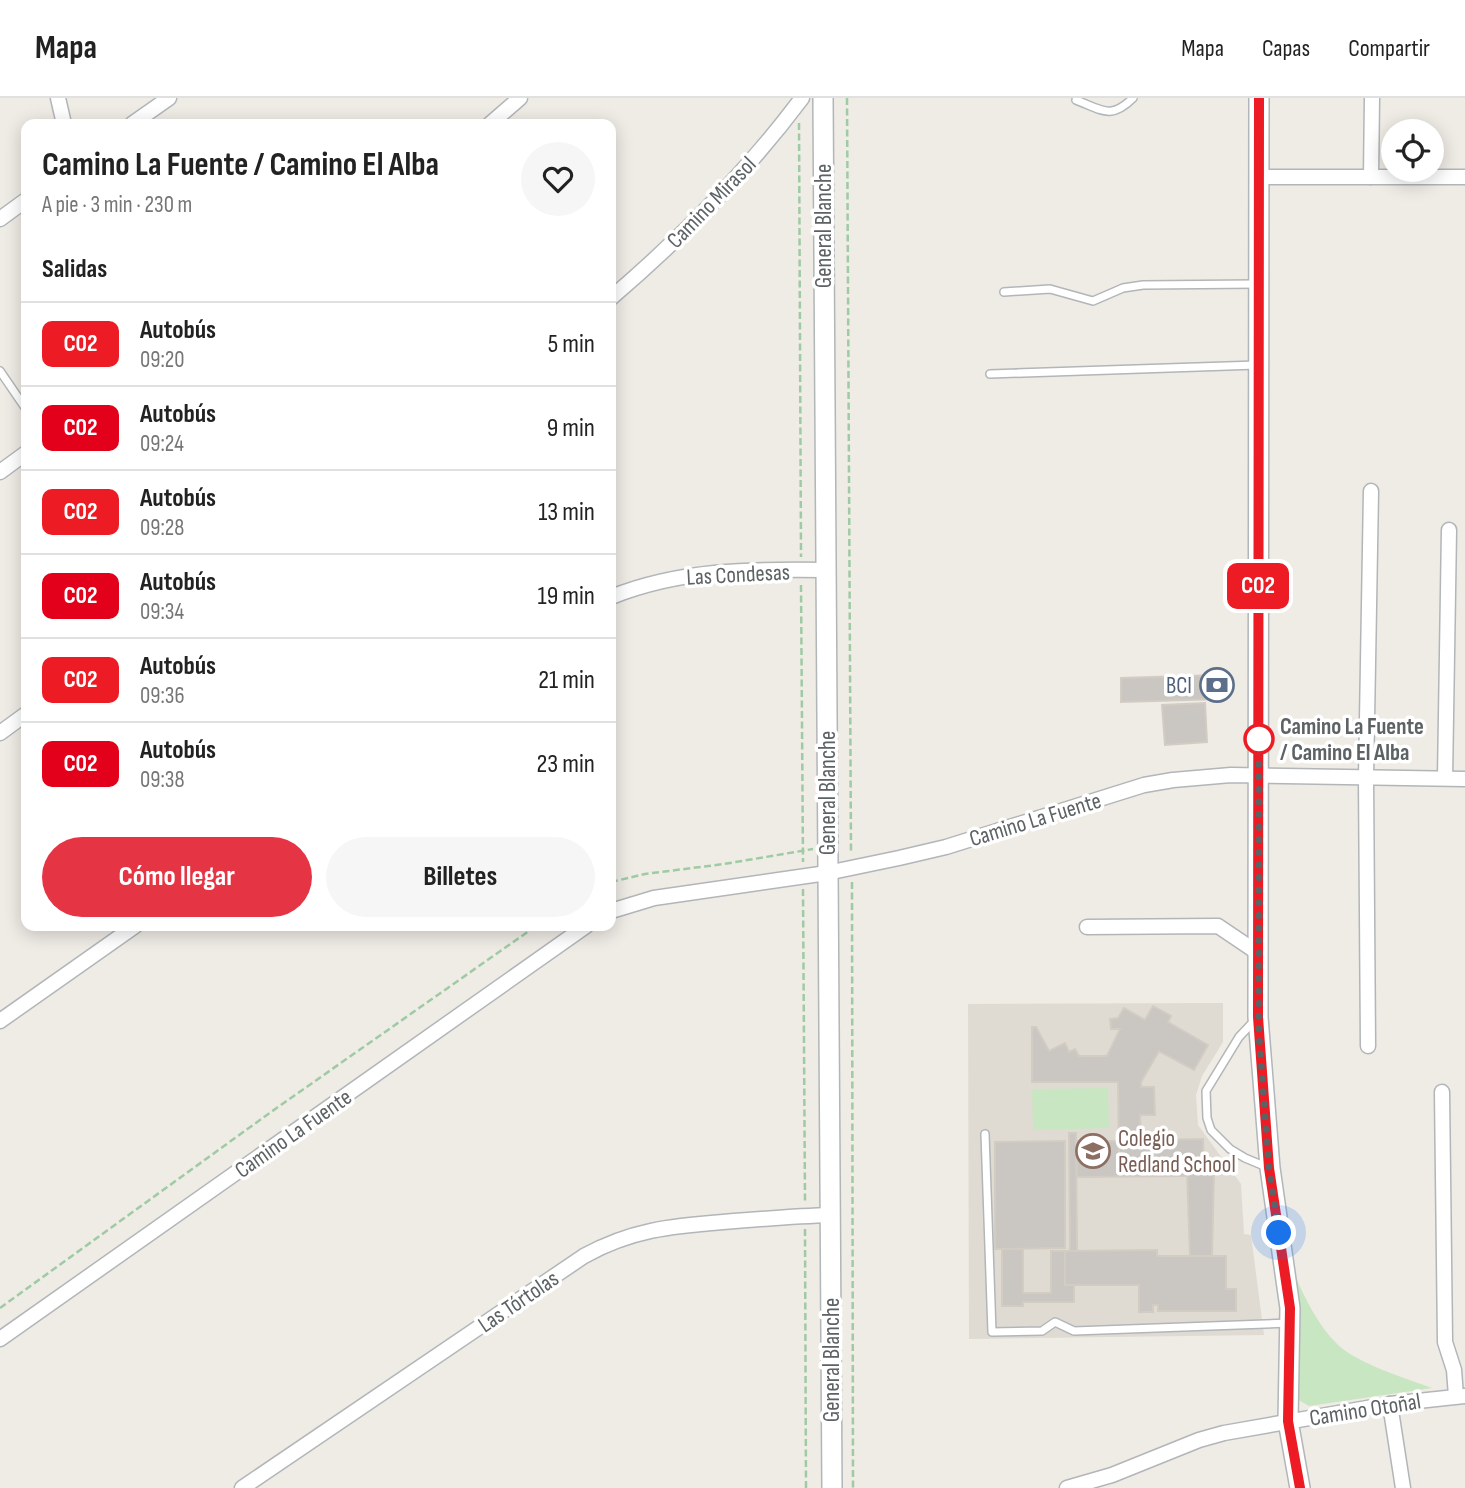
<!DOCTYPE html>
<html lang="es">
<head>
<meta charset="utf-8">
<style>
	:root { --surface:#fff; --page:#f6f6f6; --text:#222; --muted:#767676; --line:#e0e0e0; --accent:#e53443 }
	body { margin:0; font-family:"Sofia Sans Condensed",sans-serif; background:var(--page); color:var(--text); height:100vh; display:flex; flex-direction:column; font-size:26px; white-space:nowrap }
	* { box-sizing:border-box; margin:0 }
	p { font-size:23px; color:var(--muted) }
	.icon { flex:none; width:38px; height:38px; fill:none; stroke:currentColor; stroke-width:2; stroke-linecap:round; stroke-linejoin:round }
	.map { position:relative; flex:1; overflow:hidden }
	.sheet { position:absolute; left:21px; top:21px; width:595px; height:812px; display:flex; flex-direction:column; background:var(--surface); border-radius:14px; box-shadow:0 4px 18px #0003 }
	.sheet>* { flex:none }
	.badge { padding:0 14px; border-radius:10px; font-size:24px; line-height:46px }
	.tools { position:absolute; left:1381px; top:21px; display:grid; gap:14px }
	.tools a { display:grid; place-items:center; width:63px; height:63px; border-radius:50%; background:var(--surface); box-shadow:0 4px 18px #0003; font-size:35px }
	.you { position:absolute; width:35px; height:35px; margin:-18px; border:5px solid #fff; border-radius:50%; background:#1a73e8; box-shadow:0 0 0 10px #1a73e833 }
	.map>.badge { position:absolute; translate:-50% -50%; box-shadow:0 0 0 4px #fff }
	h2 { padding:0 21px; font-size:26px; line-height:63px }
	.round { display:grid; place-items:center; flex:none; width:74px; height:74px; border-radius:37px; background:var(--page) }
	.head { display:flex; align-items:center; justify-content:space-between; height:119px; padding:0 21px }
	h1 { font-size:33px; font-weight:700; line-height:52px }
	.button { display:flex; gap:14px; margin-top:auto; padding:14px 21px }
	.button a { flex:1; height:80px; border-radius:42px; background:var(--accent); color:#fff; font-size:28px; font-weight:700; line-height:80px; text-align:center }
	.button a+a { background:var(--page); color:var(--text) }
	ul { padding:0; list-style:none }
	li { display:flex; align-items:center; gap:21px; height:84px; padding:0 21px; border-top:2px solid var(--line) }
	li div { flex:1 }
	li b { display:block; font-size:26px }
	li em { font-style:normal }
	li .badge { min-width:77px; font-weight:700; text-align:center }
	header { display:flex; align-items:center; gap:42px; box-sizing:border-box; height:98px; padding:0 35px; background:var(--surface); border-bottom:2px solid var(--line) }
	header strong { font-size:33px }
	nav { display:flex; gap:38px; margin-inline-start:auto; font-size:24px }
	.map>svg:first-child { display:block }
	.education { fill:#dfdbd3 }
	.green { fill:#c8e6c2 }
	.building { fill:#cac6c2; stroke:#d3ccc3; stroke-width:2 }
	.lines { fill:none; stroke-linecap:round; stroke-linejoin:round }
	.lane-casing { stroke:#b2b6b9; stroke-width:10 }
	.street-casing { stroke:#b2b6b9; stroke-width:17 }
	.secondary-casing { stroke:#b1b6b9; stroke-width:22 }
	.path { stroke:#9fcba4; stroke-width:2.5; stroke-dasharray:7 3.5; stroke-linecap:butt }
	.lane { stroke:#fff; stroke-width:7 }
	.street { stroke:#fff; stroke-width:14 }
	.secondary { stroke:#fff; stroke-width:19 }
	.line-casing { stroke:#fff; stroke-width:16 }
	.line { stroke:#ed1c24; stroke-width:10 }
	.walk { stroke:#5d6265; stroke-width:7; stroke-dasharray:0 12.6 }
	.stop-dot { fill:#fff; stroke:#ed1c24; stroke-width:3.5 }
	.labels { text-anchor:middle; stroke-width:7; stroke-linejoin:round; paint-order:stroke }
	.street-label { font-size:23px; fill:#5d6265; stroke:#fff }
	.service-label { font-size:23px; fill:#4e5e75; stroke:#fff; text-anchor:end }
	.stop-label { font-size:23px; font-weight:bold; fill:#5d6265; stroke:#fff; text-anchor:start }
	.education-label { font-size:23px; fill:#785e54; stroke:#fff; text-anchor:start }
</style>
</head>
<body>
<header>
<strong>Mapa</strong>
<nav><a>Mapa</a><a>Capas</a><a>Compartir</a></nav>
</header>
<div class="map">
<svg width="1465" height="1390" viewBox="0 0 1465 1390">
	<rect width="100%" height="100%" fill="#efebe5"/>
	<!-- education -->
	<path class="education" d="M1223,905V944L1202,978L1196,997L1198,1027L1241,1086L1244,1136L1251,1137L1264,1237L969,1241L968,906Z"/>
	<!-- green -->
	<g class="green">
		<path d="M1108,990L1109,1030L1033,1032L1032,991Z"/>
		<path d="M1286,1158C1300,1188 1313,1223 1338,1247C1359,1266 1405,1280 1432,1290L1309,1308L1297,1301Z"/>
	</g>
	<!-- building -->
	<g class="building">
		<path d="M1220,577L1221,601L1121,604V580Z"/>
		<path d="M1205,605L1207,644L1165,647L1162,607Z"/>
		<path d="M1153,908L1171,918L1168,924L1208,947L1194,972L1159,953L1141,984V989H1154L1155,1017H1140L1141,1042L1203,1041L1204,1073H1187V1064H1119L1118,984H1032V929H1036L1049,953L1065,945L1069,954L1075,951L1079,958H1107L1120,931H1111L1110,921L1118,920L1124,910L1145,922Z"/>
		<path d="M1069,1035H1076L1077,1153H1070Z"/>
		<path d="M1065,1043V1150L995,1151V1044Z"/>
		<path d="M1076,1043H1119V1064H1187V1078L1077,1079Z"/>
		<path d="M1187,1073H1214L1212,1158H1190Z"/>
		<path d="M1002,1151H1023V1195H1051V1153H1065V1187H1074V1204H1023V1208H1002Z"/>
		<path d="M1157,1152V1158H1226V1191H1236V1213H1158V1207H1153V1214H1139V1187H1065V1153Z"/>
	</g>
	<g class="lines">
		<!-- lane casing -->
		<g class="lane-casing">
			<g id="lane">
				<path d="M1076,2C1102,12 1111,22 1133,0"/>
				<path d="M1004,194L1050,191L1093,203L1123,190L1143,187L1257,186"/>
				<path d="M0,273L26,311"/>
				<path d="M990,276L1257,267"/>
				<path d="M1256,921L1239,939L1206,993L1207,1020L1211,1032L1230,1051L1245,1060L1269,1070"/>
				<path d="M985,1036L992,1234L1042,1233L1055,1224L1074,1233L1289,1225"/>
			</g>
		</g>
		<!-- street casing -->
		<g class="street-casing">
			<g id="street">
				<path d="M58,0L64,26"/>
				<path d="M132,26L169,0"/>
				<path d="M490,26L520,0"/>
				<path d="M1258,79H1465"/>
				<path d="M1371,79L1372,0"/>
				<path d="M0,121L26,102"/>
				<path d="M611,200C681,140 746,75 802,0"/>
				<path d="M0,374L26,355"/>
				<path d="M611,499C681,471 751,471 826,472"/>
				<path d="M0,635L26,616"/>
				<path d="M1445,680L1449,432"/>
				<path d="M611,813L654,800L827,775L899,760L946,749L1144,687L1173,682L1231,677L1465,681"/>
				<path d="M1087,829L1218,828L1258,855"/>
				<path d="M0,923L135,828"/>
				<path d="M1368,948L1366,680L1371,393"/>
				<path d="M1442,994L1445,1244L1454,1272L1456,1298"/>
				<path d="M0,1241L586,828"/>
				<path d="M1390,1306L1403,1390"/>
				<path d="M242,1390L584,1158C631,1132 671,1128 723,1124C759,1121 795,1118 831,1117"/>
				<path d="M1067,1390L1112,1377L1199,1342L1224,1335L1390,1306L1465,1298"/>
			</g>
		</g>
		<!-- secondary casing -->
		<g class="secondary-casing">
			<g id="secondary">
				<path d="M823,0L832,1390"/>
				<path d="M1259,0L1258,919L1270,1070L1290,1210L1288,1323L1300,1390"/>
			</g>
		</g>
		<!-- path -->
		<g class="path">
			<path d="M847,0L851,756"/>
			<path d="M799,25L801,459"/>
			<path d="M801,487L803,764"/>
			<path d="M611,784L645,776L724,766L813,751"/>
			<path d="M852,784L853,1390"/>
			<path d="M803,791L805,1103"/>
			<path d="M805,1131L806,1390"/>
			<path d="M0,1210L271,1014L536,828"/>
		</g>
		<!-- lane -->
		<use href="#lane" class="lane"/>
		<!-- street -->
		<use href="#street" class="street"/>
		<!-- secondary -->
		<use href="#secondary" class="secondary"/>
	</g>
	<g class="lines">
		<!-- line casing -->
		<g class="line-casing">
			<path id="line" d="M1259,0L1258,919L1269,1070L1290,1210L1288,1323L1300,1390"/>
		</g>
		<!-- line -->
		<use href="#line" class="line"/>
		<!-- walk -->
		<path class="walk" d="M1259,641V938L1269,1070L1279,1135"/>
	</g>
	<!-- icons -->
	<defs>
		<g id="bank-ring" transform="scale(1.75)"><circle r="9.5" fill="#fff" stroke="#5c6f8a" stroke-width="1.5"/><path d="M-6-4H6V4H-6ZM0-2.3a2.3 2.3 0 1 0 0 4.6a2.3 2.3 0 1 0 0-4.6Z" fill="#5c6f8a"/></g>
		<g id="school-ring" transform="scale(1.75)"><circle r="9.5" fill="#fff" stroke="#8d6e63" stroke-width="1.5"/><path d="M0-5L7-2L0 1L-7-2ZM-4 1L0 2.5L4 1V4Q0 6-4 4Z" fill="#8d6e63"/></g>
	</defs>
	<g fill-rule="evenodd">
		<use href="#bank-ring" x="1217" y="587"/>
		<use href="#school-ring" x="1093" y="1053"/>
	</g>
	<!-- markers -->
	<circle class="stop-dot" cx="1259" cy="641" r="14"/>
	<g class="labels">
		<!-- street labels -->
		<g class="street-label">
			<text transform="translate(711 104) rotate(-46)" y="8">Camino Mirasol</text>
			<text transform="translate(823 128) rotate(-90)" y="8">General Blanche</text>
			<text transform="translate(738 476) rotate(-3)" y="8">Las Condesas</text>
			<text transform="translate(827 695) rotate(-90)" y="8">General Blanche</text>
			<text transform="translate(1035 721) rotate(-17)" y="8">Camino La Fuente</text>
			<text transform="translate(293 1035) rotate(-35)" y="8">Camino La Fuente</text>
			<text transform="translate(518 1203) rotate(-34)" y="8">Las Tórtolas</text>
			<text transform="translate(831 1262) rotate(-90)" y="8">General Blanche</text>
			<text transform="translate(1365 1311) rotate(-9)" y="8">Camino Otoñal</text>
		</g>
		<!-- service labels -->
		<g class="service-label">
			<text x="1192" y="595">BCI</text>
		</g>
		<!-- stop labels -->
		<g class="stop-label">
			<text x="1280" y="636">Camino La Fuente<tspan x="1280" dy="26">/ Camino El Alba</tspan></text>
		</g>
		<!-- education labels -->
		<g class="education-label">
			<text x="1118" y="1048">Colegio<tspan x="1118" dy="26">Redland School</tspan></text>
		</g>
	</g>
</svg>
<div class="tools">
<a><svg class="icon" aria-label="locate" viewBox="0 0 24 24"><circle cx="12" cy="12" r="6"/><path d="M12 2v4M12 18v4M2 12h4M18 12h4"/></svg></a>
</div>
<div class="you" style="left:1279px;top:1135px"></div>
<b class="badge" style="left:1258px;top:488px;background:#ed1c24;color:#fff">C02</b>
<section class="sheet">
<div class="head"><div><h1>Camino La Fuente / Camino El Alba</h1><p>A pie · 3 min · 230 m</p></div><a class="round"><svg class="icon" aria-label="heart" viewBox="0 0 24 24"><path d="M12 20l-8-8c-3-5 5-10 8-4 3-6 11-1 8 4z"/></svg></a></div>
<h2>Salidas</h2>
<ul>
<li><span class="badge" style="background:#ed1c24;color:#fff">C02</span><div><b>Autobús</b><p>09:20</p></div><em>5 min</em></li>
<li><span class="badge" style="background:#e2001a;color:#fff">C02</span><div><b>Autobús</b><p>09:24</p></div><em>9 min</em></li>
<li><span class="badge" style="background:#ed1c24;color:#fff">C02</span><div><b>Autobús</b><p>09:28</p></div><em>13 min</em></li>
<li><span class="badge" style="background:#e2001a;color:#fff">C02</span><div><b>Autobús</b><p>09:34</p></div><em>19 min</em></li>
<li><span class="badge" style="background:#ed1c24;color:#fff">C02</span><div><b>Autobús</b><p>09:36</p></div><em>21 min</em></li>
<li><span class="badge" style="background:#e2001a;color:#fff">C02</span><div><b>Autobús</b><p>09:38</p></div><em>23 min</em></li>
</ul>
<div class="button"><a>Cómo llegar</a><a>Billetes</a></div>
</section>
</div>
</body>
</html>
